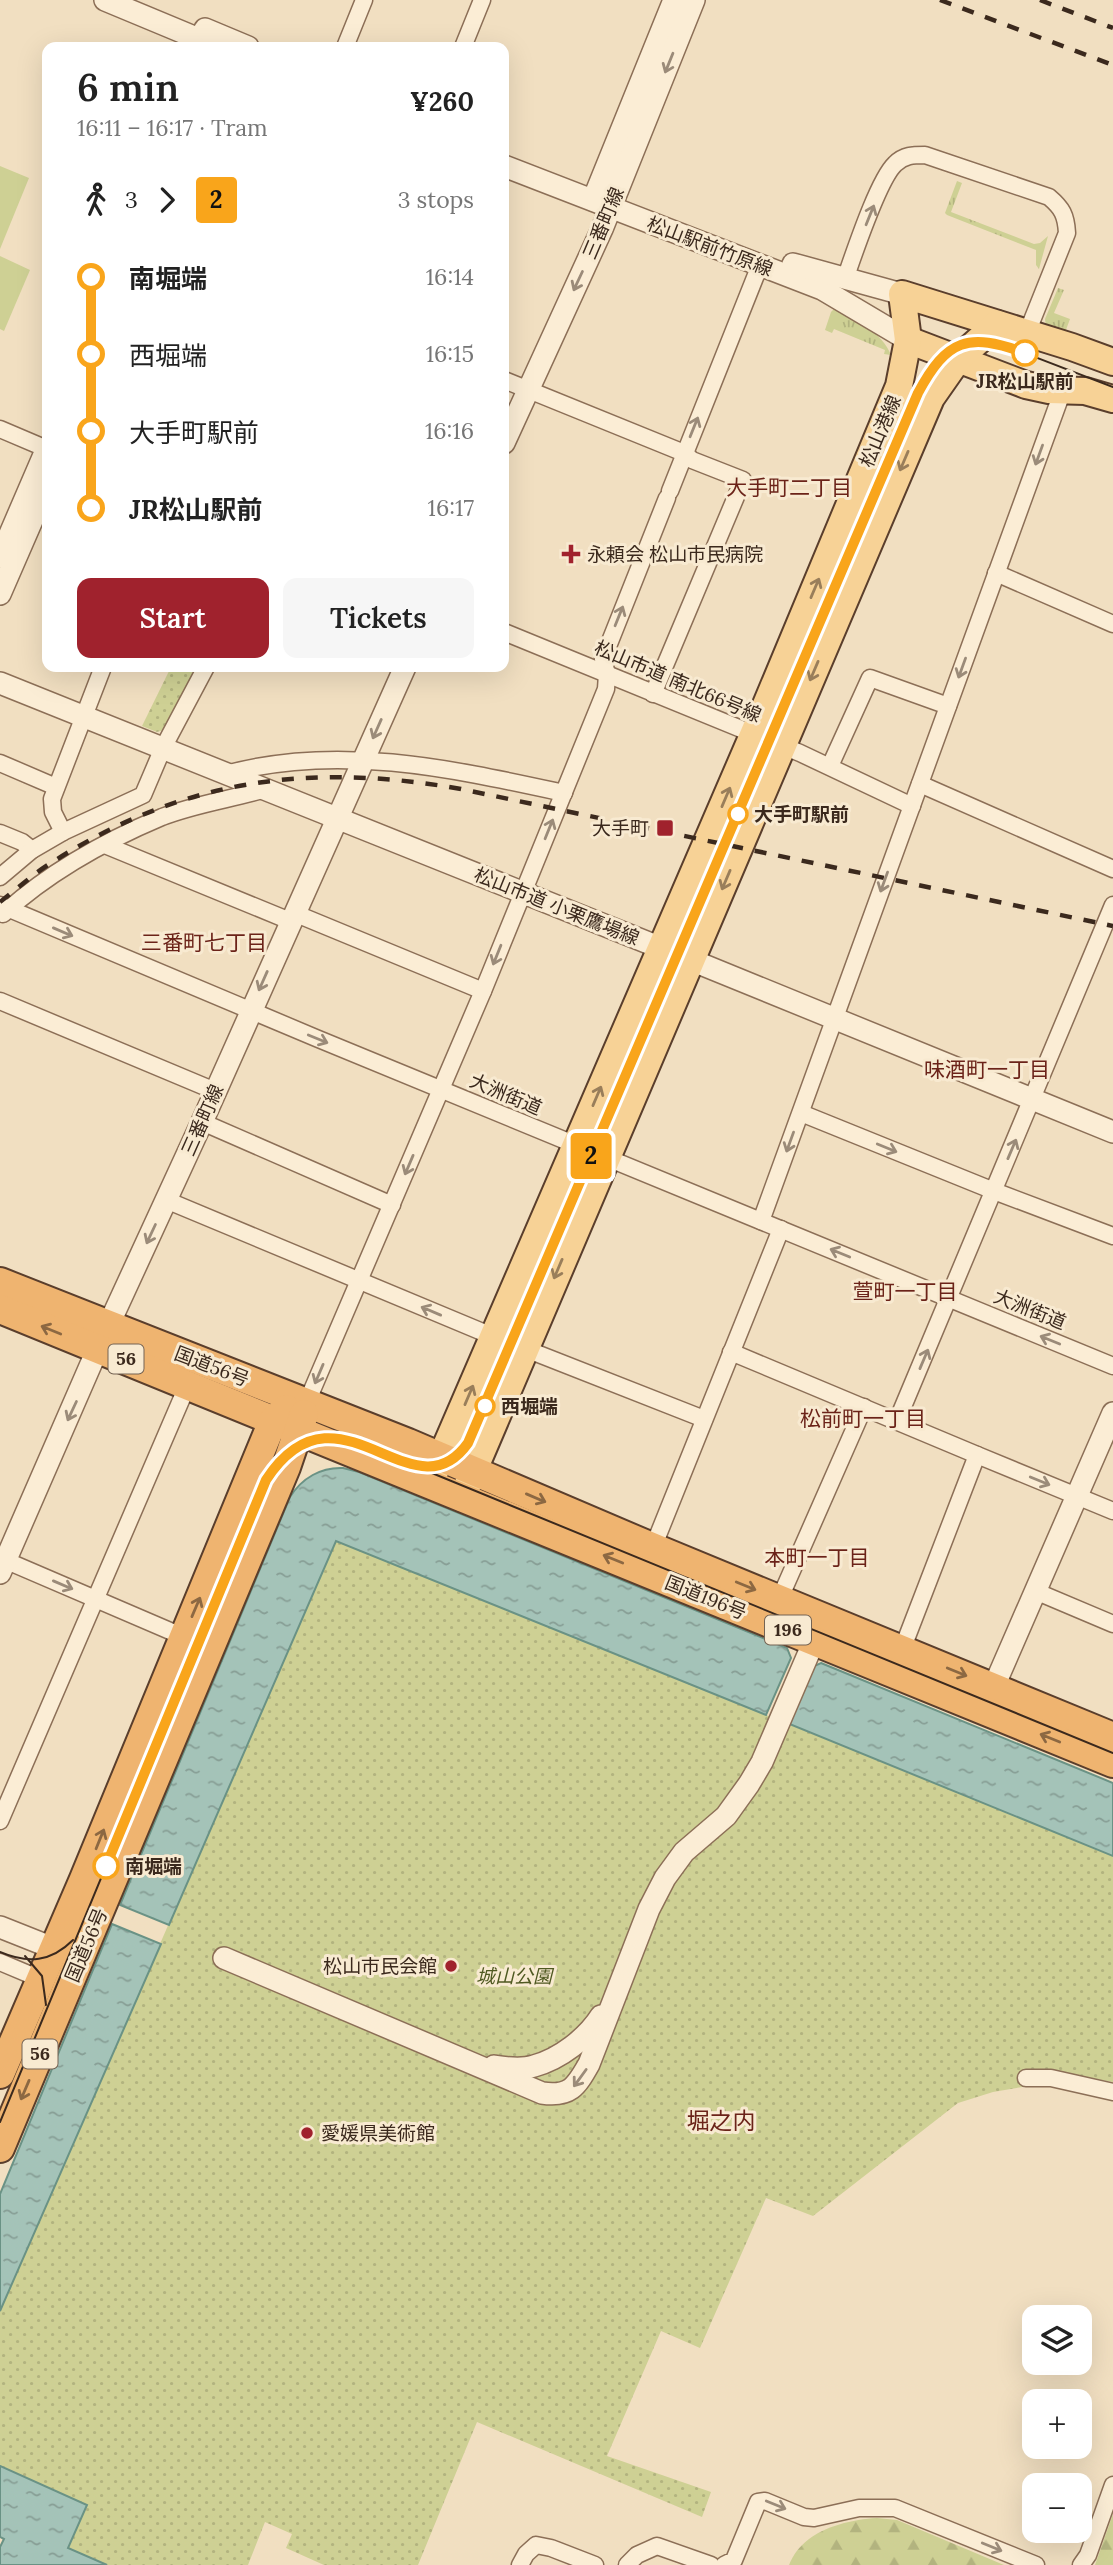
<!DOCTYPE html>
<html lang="en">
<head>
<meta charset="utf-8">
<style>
	:root { --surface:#fff; --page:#f6f6f6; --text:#222; --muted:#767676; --accent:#a0222d }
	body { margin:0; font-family:Lora,"Noto Sans JP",serif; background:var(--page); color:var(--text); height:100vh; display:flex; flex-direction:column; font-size:26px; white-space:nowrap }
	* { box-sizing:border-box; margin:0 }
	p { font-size:23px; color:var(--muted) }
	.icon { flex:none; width:38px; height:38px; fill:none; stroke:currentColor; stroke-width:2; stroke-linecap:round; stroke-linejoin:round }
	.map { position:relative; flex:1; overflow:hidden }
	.panel { position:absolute; left:42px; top:42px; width:467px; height:630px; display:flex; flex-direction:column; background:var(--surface); border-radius:14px; box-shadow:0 7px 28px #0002 }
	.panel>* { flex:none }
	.badge { padding:0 14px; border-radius:5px; font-size:24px; line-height:46px }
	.tools { position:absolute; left:1022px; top:2305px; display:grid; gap:14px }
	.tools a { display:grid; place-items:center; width:70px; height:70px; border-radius:14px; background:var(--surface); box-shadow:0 7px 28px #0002; font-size:35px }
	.map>.badge { position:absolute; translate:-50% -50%; box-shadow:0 0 0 4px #fff }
	.legs { display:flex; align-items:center; gap:10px; height:77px; padding:0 35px; font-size:23px }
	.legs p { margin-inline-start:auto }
	.headline { display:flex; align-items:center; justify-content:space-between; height:119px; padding:0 35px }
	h1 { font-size:38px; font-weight:600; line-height:52px }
	.cta { display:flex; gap:14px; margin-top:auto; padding:14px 35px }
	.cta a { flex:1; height:80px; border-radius:14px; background:var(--accent); color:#fff; font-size:28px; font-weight:600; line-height:80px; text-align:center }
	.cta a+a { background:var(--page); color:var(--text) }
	ul { padding:0 35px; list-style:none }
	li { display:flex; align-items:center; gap:24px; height:77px; font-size:26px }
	li i { display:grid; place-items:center; width:10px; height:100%; margin:0 9px; background:currentColor }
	li i::after { content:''; width:18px; height:18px; margin:-9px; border:5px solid; border-radius:50%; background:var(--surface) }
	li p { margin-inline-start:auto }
	li:first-child i { background:linear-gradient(#0000 50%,currentColor 0) }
	li:last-child i { background:linear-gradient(currentColor 50%,#0000 0) }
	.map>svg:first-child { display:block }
	.grass { fill:url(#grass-tufts) }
	.forest { fill:url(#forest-firs) }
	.park { fill:url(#park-dots) }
	.pitch { fill:#ced094 }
	.water { fill:url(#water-ripples); stroke:#6a9285; stroke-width:2 }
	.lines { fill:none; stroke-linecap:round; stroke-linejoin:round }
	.minor-casing { stroke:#8c6f57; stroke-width:19 }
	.tertiary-casing { stroke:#8c6f57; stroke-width:24 }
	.primary-casing { stroke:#5a3e2c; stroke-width:30 }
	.trunk-casing { stroke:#5a3e2c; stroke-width:32 }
	.minor { stroke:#fbedd5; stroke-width:16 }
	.tertiary { stroke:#fbedd5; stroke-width:21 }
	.primary { stroke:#f7d296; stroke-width:26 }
	.trunk { stroke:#efb470; stroke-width:28 }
	.tram { stroke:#3b291d; stroke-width:2 }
	.rail { stroke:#3b291d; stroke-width:4.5; stroke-dasharray:12 12; stroke-linecap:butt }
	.oneway { stroke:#9b8b79 }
	.oneway2 { stroke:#997e5a }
	.oneway3 { stroke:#8c6842 }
	.line-1-casing { stroke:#fff; stroke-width:16 }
	.line-1 { stroke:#f9a51b; stroke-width:10 }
	.stop-1-dot { fill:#fff; stroke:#f9a51b; stroke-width:3.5 }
	.poi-dot { fill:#a0222d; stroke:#f8ead1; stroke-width:2.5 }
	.labels { text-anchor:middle; stroke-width:6; stroke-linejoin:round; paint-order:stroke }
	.shield { fill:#f8ead1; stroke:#746353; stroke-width:2 }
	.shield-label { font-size:18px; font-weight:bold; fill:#3b291d }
	.street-label { font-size:19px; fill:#3b291d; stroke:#f8ead1 }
	.stop-label { font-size:19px; font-weight:bold; fill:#3b291d; stroke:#f8ead1; text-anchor:start }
	.poi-label { font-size:19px; fill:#3b291d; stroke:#f8ead1; text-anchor:start }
	.park-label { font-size:19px; font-style:italic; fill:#4f5921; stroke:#f8ead1 }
	.neighbourhood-label { font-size:21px; fill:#6b2319; stroke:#f8ead1 }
	.quarter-label { font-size:23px; fill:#6b2319; stroke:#f8ead1 }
</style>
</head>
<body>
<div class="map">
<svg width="1113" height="2565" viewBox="0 0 1113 2565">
	<defs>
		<pattern id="grass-tufts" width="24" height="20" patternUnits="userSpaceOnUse" patternTransform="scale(1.75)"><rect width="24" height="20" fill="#ced094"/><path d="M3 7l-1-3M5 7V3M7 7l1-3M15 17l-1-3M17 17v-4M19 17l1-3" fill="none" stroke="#b2b37f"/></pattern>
		<pattern id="forest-firs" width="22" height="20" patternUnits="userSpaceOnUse" patternTransform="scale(1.75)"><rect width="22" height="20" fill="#ced094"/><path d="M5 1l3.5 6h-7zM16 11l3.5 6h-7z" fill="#b2b37f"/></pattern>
		<pattern id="park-dots" width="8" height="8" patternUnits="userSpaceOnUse" patternTransform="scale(1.75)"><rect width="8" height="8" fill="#ced094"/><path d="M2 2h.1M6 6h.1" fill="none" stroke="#b2b37f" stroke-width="1.8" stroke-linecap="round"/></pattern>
		<pattern id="water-ripples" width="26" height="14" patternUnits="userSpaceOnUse" patternTransform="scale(1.75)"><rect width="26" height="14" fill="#a4c3b8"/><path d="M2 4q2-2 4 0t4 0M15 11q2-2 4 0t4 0" fill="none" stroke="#879e95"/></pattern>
	</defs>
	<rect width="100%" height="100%" fill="#f1dfc1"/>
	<!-- grass -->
	<g class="grass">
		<path d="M957,181L962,183L951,212L1034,244L1040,243L1048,236L1039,269L1036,265V250L947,215L945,213Z"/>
		<path d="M1058,288L1064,290L1054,313L1070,319L1063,338L1046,327L1045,319Z"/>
		<path d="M835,308C855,314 884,336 891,355L884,354L885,350L834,329L832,333L825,330L831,312Z"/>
	</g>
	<!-- forest -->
	<g class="forest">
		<path d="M1113,2514V2565H1095Z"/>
		<path d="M877,2518L897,2520L1004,2565H789C802,2531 844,2520 877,2518Z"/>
	</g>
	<!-- park -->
	<g class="park">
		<path d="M171,667H203L167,729L157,732L142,726Z"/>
		<path d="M336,1540L1113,1856V2082L1040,2070L1034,2085L993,2092L958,2103L813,2216L766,2198L700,2348L661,2331L607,2456L711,2492L702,2517L477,2422L418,2565H324L286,2548L292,2534L265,2522L248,2565H107L68,2548L87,2505L0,2466V2311Z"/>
	</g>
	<!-- pitch -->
	<g class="pitch">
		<path d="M0,166L29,178L0,249Z"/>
		<path d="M0,256L30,270L4,331L0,329Z"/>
	</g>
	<!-- water -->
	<g class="water">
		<path d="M343,1468L359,1472L787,1648L791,1658L766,1715L336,1541L169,1925L120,1905L290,1497C302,1478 321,1467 343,1468Z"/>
		<path d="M821,1663L1113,1783V1856L787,1723L812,1667Z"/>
		<path d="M112,1924L161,1944L0,2311V2194Z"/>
		<path d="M0,2466L87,2505L68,2548L107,2565H0V2547L4,2539L0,2537Z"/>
	</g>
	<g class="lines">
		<!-- minor casing -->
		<g class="minor-casing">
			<g id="minor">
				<path d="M345,47L364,0"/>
				<path d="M463,47L482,0"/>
				<path d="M845,279C854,254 878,180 895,164C904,155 913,155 925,155L1049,197C1062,208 1066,215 1067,233L1027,333"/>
				<path d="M504,380L684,453L692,460L743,480L653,694"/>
				<path d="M0,429L47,449"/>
				<path d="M670,491L760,265"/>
				<path d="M996,573L1113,624"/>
				<path d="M504,632L800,753L912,806"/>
				<path d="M0,763L56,787"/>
				<path d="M830,766L870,678L948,706"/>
				<path d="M226,774C338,743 453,769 564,793"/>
				<path d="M920,784L1113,869"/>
				<path d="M63,832L53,812L52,799L103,667"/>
				<path d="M0,833L22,842L32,850"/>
				<path d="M105,845L290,921"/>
				<path d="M0,877L32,850L63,832L143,795L163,748L206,667"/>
				<path d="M0,905L316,1038L1113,1366"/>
				<path d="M294,913L483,991"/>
				<path d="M3,914C49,872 105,841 162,817C195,804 232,799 266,789"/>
				<path d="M0,1001L215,1091"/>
				<path d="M801,1113L994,1191L1113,1236"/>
				<path d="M202,1122L392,1205"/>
				<path d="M166,1200L480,1331L704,1419"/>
				<path d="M761,1221L1063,390"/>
				<path d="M731,1352L977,1455L900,1655"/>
				<path d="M307,1402L483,991L606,689L607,674L603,659L667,498"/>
				<path d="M897,1421L1113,905"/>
				<path d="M977,1455L1113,1511"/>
				<path d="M650,1555L781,1229"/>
				<path d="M0,1558L191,1640"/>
				<path d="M1035,1591L1113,1624"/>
				<path d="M776,1607L864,1407"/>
				<path d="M0,1821L188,1384"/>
				<path d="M0,1962L45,1981"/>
				<path d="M1026,2078H1051L1113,2092"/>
				<path d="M520,2565L526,2554L536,2545L551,2548L595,2565"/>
				<path d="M627,2565L637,2555L657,2546L711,2565"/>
				<path d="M724,2565L734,2560L758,2502L765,2501L804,2517L814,2518L859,2508H895L1036,2565"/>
				<path d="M1081,2565L1088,2555L1113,2485"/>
			</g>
		</g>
		<!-- tertiary casing -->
		<g class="tertiary-casing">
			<g id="tertiary">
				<path d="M105,0L218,47"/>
				<path d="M205,29L248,47"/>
				<path d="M504,166L822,289L908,340"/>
				<path d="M593,200L674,0"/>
				<path d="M793,264L902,294"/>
				<path d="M504,443L602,229L694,0"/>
				<path d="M0,557L47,448"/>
				<path d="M0,594L47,486"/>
				<path d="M0,683L691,960L1113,1132"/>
				<path d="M0,1573L98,1348L202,1122L405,667"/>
				<path d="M988,1700L1113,1413"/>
				<path d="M0,1927L68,1954"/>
				<path d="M224,1958L542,2093C570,2097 576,2087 589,2064L649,1909L665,1878L684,1852L726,1816L749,1784L762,1762L820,1627"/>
				<path d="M494,2066C506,2068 522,2070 534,2066C560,2059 587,2038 601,2016"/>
			</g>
		</g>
		<!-- primary casing -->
		<g class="primary-casing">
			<g id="primary">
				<path d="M908,340L1026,385L1049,390L1085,391L1113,399"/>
				<path d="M433,1476L763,712L899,386L908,340L902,294L1072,347L1113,362"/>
				<path d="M462,1498L931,398L959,358L997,324"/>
			</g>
		</g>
		<!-- trunk casing -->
		<g class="trunk-casing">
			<g id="trunk">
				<path d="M0,1282L408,1443L654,1548L1113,1737"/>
				<path d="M0,1309L1113,1763"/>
				<path d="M0,2074L84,1879L273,1421L286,1409"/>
				<path d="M0,2148L286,1467L304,1414"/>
			</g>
		</g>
		<!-- minor -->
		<use href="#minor" class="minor"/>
		<!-- tertiary -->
		<use href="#tertiary" class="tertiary"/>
		<!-- primary -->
		<use href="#primary" class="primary"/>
		<!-- trunk -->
		<use href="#trunk" class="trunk"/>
		<!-- tram -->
		<g class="tram">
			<path d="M420,1466C443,1467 459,1457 471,1438L918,393L933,366L950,349L961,344L981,341L1001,344L1113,387"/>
			<path d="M0,1952C28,1964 51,1962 73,1940"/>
			<path d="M25,1956L42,1976L46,2005"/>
			<path d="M0,2122L266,1480C289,1445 312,1432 354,1441L1113,1753"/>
		</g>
		<!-- rail -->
		<g class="rail">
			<path d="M940,0L1113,65"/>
			<path d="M1040,0L1113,28"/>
			<path d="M0,902C17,889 33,874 51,863C182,779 309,762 461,789L1113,926"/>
		</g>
	</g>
	<!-- one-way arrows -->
	<defs><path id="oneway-shaft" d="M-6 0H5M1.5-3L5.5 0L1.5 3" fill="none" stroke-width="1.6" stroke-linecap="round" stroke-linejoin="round" transform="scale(1.75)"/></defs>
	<g class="oneway">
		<use href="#oneway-shaft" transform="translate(669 63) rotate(112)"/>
		<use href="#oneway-shaft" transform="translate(870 215) rotate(-68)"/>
		<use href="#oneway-shaft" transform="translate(578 281) rotate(115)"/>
		<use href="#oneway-shaft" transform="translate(694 427) rotate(-68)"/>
		<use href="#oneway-shaft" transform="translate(1039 455) rotate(110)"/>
		<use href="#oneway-shaft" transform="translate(619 616) rotate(-68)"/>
		<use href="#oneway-shaft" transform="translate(962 668) rotate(110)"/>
		<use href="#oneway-shaft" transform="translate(377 729) rotate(114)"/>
		<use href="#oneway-shaft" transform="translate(549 829) rotate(-68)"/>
		<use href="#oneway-shaft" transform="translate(884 882) rotate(110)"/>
		<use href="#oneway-shaft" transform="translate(63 932) rotate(23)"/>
		<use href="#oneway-shaft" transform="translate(497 955) rotate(112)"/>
		<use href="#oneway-shaft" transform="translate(263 981) rotate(114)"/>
		<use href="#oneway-shaft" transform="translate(318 1039) rotate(22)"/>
		<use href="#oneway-shaft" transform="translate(790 1142) rotate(110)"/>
		<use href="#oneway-shaft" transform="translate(887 1148) rotate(22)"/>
		<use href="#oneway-shaft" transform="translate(1012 1149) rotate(-67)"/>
		<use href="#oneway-shaft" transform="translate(409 1165) rotate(113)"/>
		<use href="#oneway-shaft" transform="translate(151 1234) rotate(115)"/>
		<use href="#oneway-shaft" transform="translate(840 1253) rotate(-158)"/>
		<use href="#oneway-shaft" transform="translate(431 1311) rotate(-157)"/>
		<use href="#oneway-shaft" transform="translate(1050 1340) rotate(-158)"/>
		<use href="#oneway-shaft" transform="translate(924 1359) rotate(-67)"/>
		<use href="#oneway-shaft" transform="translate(319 1374) rotate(113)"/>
		<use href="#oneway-shaft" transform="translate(72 1411) rotate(115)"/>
		<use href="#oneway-shaft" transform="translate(1040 1481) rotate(22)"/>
		<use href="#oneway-shaft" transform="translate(63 1585) rotate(23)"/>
		<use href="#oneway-shaft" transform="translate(580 2078) rotate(126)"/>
		<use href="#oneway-shaft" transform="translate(776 2505) rotate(22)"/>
		<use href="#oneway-shaft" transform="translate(992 2547) rotate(22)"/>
	</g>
	<g class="oneway2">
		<use href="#oneway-shaft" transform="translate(904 461) rotate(113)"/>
		<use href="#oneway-shaft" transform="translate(815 588) rotate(-67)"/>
		<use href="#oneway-shaft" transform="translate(814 671) rotate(113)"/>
		<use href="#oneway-shaft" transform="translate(726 797) rotate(-67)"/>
		<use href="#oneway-shaft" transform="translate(726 880) rotate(113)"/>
		<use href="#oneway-shaft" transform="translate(597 1096) rotate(-67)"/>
		<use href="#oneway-shaft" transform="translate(558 1269) rotate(113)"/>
		<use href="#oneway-shaft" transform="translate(469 1395) rotate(-67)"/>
	</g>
	<g class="oneway3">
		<use href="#oneway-shaft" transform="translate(51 1330) rotate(-158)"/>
		<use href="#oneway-shaft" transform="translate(536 1498) rotate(23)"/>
		<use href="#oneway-shaft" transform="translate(613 1559) rotate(-158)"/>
		<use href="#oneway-shaft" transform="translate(746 1586) rotate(22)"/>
		<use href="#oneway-shaft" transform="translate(196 1607) rotate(-67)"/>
		<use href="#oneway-shaft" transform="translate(957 1672) rotate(22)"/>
		<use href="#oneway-shaft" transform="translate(1050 1738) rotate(-158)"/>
		<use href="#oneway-shaft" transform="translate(100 1839) rotate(-68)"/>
		<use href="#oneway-shaft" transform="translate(25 2090) rotate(113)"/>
	</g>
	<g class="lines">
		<!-- line-1 casing -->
		<g class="line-1-casing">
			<path id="line-1" d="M106,1866L266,1480C338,1370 413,1521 468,1443L918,393C947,339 968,332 1025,353"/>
		</g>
		<!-- line-1 -->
		<use href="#line-1" class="line-1"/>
	</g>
	<!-- markers -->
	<g class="stop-1-dot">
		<circle cx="1025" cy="353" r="12"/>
		<circle cx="738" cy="814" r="9"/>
		<circle cx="485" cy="1406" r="9"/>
		<circle cx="106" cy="1866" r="12"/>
	</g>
	<g class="poi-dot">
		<path d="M567.5 543.5h7v7h7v7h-7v7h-7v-7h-7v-7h7z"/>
		<rect x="656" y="819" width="18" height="18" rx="3.5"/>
		<circle cx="451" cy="1966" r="7"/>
		<circle cx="307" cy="2133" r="7"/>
	</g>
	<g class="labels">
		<!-- shield labels -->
		<g class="shield">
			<rect x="108.5" y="1344.5" width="35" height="29" rx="5"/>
			<rect x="765" y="1615.5" width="46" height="29" rx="5"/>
			<rect x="22.5" y="2039.5" width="35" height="29" rx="5"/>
		</g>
		<g class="shield-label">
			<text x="126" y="1365">56</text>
			<text x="788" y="1636">196</text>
			<text x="40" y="2060">56</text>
		</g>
		<!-- street labels -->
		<g class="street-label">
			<text transform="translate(603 223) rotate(-67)" y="7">三番町線</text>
			<text transform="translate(710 246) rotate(21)" y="7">松山駅前竹原線</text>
			<text transform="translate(880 431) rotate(-67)" y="7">松山港線</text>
			<text transform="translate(678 681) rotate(23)" y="7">松山市道 南北66号線</text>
			<text transform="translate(557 906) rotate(22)" y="7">松山市道 小栗鷹場線</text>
			<text transform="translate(506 1094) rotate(23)" y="7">大洲街道</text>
			<text transform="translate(202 1120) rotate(-66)" y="7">三番町線</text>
			<text transform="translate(1030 1309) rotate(22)" y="7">大洲街道</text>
			<text transform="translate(212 1366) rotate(21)" y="7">国道56号</text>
			<text transform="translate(706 1597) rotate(22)" y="7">国道196号</text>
			<text transform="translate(86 1945) rotate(-67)" y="7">国道56号</text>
		</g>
		<!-- stop labels -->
		<g class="stop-label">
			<text x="1025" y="388" text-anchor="middle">JR松山駅前</text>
			<text x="754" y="821">大手町駅前</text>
			<text x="501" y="1413">西堀端</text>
			<text x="125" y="1873">南堀端</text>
		</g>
		<!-- poi labels -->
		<g class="poi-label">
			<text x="587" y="561">永頼会 松山市民病院</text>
			<text x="649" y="835" text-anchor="end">大手町</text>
			<text x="437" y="1973" text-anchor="end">松山市民会館</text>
			<text x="321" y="2140">愛媛県美術館</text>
		</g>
		<!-- park labels -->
		<g class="park-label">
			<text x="514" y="1983">城山公園</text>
		</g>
		<!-- neighbourhood labels -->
		<g class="neighbourhood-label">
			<text x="789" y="495">大手町二丁目</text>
			<text x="204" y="950">三番町七丁目</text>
			<text x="987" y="1077">味酒町一丁目</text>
			<text x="905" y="1299">萱町一丁目</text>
			<text x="863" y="1426">松前町一丁目</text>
			<text x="817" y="1565">本町一丁目</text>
		</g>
		<!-- quarter labels -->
		<g class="quarter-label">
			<text x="721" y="2129">堀之内</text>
		</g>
	</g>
</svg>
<div class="tools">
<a><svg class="icon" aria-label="layers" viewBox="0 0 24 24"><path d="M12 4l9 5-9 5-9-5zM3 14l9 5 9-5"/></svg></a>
<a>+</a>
<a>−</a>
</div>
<b class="badge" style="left:591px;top:1156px;background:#f9a51b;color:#111">2</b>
<section class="panel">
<div class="headline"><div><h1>6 min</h1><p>16:11 – 16:17 · Tram</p></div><b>¥260</b></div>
<div class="legs"><svg class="icon" aria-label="walk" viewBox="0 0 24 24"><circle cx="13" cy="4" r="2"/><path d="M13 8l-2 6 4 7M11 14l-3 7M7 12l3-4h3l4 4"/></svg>3<svg class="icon" aria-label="forward" viewBox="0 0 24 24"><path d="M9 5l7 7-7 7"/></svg><b class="badge" style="background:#f9a51b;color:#111">2</b><p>3 stops</p></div>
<ul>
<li><i style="color:#f9a51b"></i><b>南堀端</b><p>16:14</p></li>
<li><i style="color:#f9a51b"></i><span>西堀端</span><p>16:15</p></li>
<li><i style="color:#f9a51b"></i><span>大手町駅前</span><p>16:16</p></li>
<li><i style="color:#f9a51b"></i><b>JR松山駅前</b><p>16:17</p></li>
</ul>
<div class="cta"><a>Start</a><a>Tickets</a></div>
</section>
</div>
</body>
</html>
